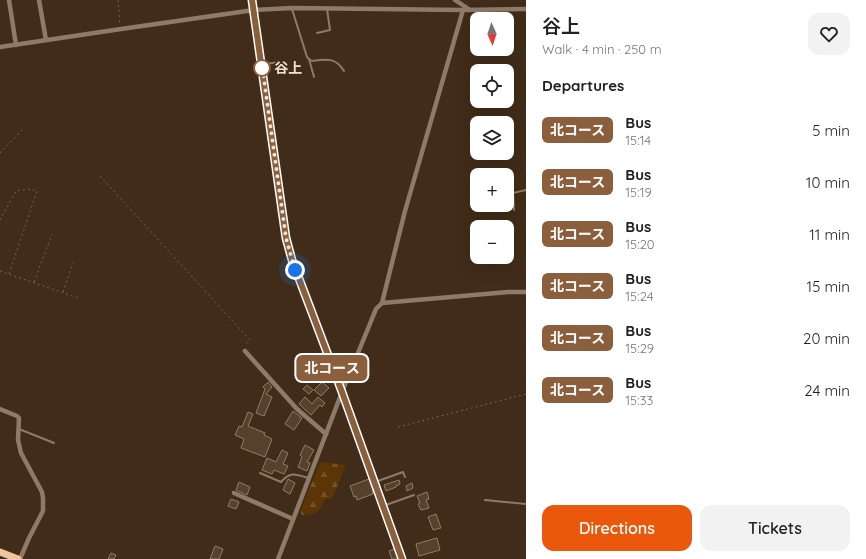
<!DOCTYPE html>
<html lang="en">
<head>
<meta charset="utf-8">
<style>
	:root { --surface:#fff; --page:#f2f2f2; --text:#202124; --muted:#757577; --accent:#ea580c }
	body { margin:0; font-family:Quicksand,"Noto Sans JP",sans-serif; background:var(--page); color:var(--text); height:100vh; display:flex; flex-direction:column; font-size:15px; white-space:nowrap }
	* { box-sizing:border-box; margin:0 }
	p { font-size:13px; color:var(--muted) }
	.icon { flex:none; width:22px; height:22px; fill:none; stroke:currentColor; stroke-width:2; stroke-linecap:round; stroke-linejoin:round }
	.map { position:relative; flex:1; overflow:hidden }
	.drawer { display:flex; flex-direction:column; background:var(--surface); width:340px }
	.drawer>* { flex:none }
	.badge { padding:0 8px; border-radius:6px; font-size:14px; line-height:26px }
	.needle { width:26px; rotate:177deg }
	.controls { position:absolute; left:470px; top:12px; display:grid; gap:8px }
	.controls a { display:grid; place-items:center; width:44px; height:44px; border-radius:8px; background:var(--surface); box-shadow:0 4px 16px #0002; font-size:20px }
	.you { position:absolute; width:20px; height:20px; margin:-10px; border:3px solid #fff; border-radius:50%; background:#1a73e8; box-shadow:0 0 0 6px #1a73e833 }
	.map>.badge { position:absolute; translate:-50% -50%; box-shadow:0 0 0 2px #fff }
	h2 { padding:0 16px; font-size:15px; line-height:36px }
	.round { display:grid; place-items:center; flex:none; width:42px; height:42px; border-radius:12px; background:var(--page) }
	.head { display:flex; align-items:center; justify-content:space-between; height:68px; padding:0 16px }
	h1 { font-size:19px; font-weight:600; line-height:30px }
	.action { display:flex; gap:8px; margin-top:auto; padding:8px 16px }
	.action a { flex:1; height:46px; border-radius:12px; background:var(--accent); color:#fff; font-size:16px; font-weight:600; line-height:46px; text-align:center }
	.action a+a { background:var(--page); color:var(--text) }
	ul { padding:0; list-style:none }
	li { display:flex; align-items:center; gap:12px; height:52px; padding:0 16px }
	li div { flex:1 }
	li b { display:block; font-size:15px }
	li em { font-style:normal }
	li .badge { min-width:44px; font-weight:700; text-align:center }
	main { display:flex; flex:1; min-height:0 }
	.map>svg:first-child { display:block }
	.forest { fill:url(#forest-firs) }
	.building { fill:#56412d; stroke:#937b66 }
	.lines { fill:none; stroke-linecap:round; stroke-linejoin:round }
	.path { stroke:#756351; stroke-width:1; stroke-dasharray:2 3; stroke-linecap:butt }
	.lane { stroke:#8e7a68; stroke-width:2 }
	.street { stroke:#8e7a68; stroke-width:4.5 }
	.secondary { stroke:#c4a487; stroke-width:6 }
	.primary { stroke:#edc49e; stroke-width:7 }
	.line-casing { stroke:#fff; stroke-width:9 }
	.line { stroke:#8b5e3c; stroke-width:6 }
	.walk { stroke:#eee1d5; stroke-width:4; stroke-dasharray:0 7.2 }
	.stop-dot { fill:#fff; stroke:#8b5e3c; stroke-width:2 }
	.labels { text-anchor:middle; stroke-width:3; stroke-linejoin:round; paint-order:stroke }
	.stop-label { font-size:14px; font-weight:bold; fill:#eee1d5; stroke:#402c18; text-anchor:start }
</style>
</head>
<body>
<main>
<div class="map">
<svg width="526" height="559" viewBox="0 0 526 559">
	<defs>
		<pattern id="forest-firs" width="22" height="20" patternUnits="userSpaceOnUse"><rect width="22" height="20" fill="#5c3506"/><path d="M5 1l3.5 6h-7zM16 11l3.5 6h-7z" fill="#745229"/></pattern>
	</defs>
	<rect width="100%" height="100%" fill="#402c18"/>
	<!-- forest -->
	<path class="forest" d="M320,462L346,465L332,499H325C318,513 318,514 302,515L300,512Z"/>
	<!-- building -->
	<g class="building">
		<path d="M348,363L349,366L346,372L341,373L338,366Z"/>
		<path d="M322,367L327,377L321,380L315,370Z"/>
		<path d="M268,382L272,387L266,394L272,397L264,416L256,413L265,389L263,387Z"/>
		<path d="M322,382L329,388L321,396L314,390Z"/>
		<path d="M307,385L313,390L309,394L303,389Z"/>
		<path d="M305,397L312,404L318,397L325,403L322,407L320,405L311,415L299,404Z"/>
		<path d="M293,411L302,418L294,430L285,424Z"/>
		<path d="M248,412L253,414L248,426L265,433L264,435L272,439L265,457L241,448L244,439L235,435L239,426L242,427Z"/>
		<path d="M305,445L314,450L307,462L310,463L307,471L298,467L302,457L300,455Z"/>
		<path d="M282,450L288,453L283,464L288,466L284,474L274,470L272,474L262,470L267,458L276,462Z"/>
		<path d="M288,479L295,483L290,494L283,490Z"/>
		<path d="M369,479L373,490L372,491L373,494L357,500L356,496L354,497L350,486Z"/>
		<path d="M399,480L400,484L396,486V487L386,491L384,485Z"/>
		<path d="M239,482L250,487L247,495L236,490Z"/>
		<path d="M412,483L413,488L407,491L406,486Z"/>
		<path d="M427,492L429,499L426,500L429,508L421,510L418,504L420,503L417,496Z"/>
		<path d="M231,499L239,502L236,509L228,506Z"/>
		<path d="M436,514L441,528L433,530L428,517Z"/>
		<path d="M437,538L440,550L419,556L416,544Z"/>
		<path d="M215,546L223,549L219,559H210Z"/>
		<path d="M395,549L398,559H392L389,551Z"/>
		<path d="M111,553L116,555L114,559H108Z"/>
	</g>
	<g class="lines">
		<!-- path -->
		<g class="path">
			<path d="M118,0L120,24"/>
			<path d="M0,153L22,130"/>
			<path d="M100,176L250,340L245,345"/>
			<path d="M0,220L16,191L30,189L37,191L9,274"/>
			<path d="M0,271L78,298"/>
			<path d="M34,282L52,234"/>
			<path d="M63,292L73,263"/>
			<path d="M398,427L526,394"/>
		</g>
		<!-- lane -->
		<g class="lane">
			<path d="M292,9L307,57L309,59L312,61C326,59 336,57 344,71"/>
			<path d="M317,33L330,30L327,9"/>
			<path d="M309,59L314,77"/>
			<path d="M262,64L283,62"/>
			<path d="M514,210L513,193L526,190"/>
			<path d="M19,429L54,443"/>
			<path d="M260,473L281,482C290,471 296,474 308,478"/>
			<path d="M375,482L403,472L405,477"/>
			<path d="M485,500L526,504"/>
			<path d="M383,506L414,495"/>
		</g>
		<!-- street -->
		<g class="street">
			<path d="M9,0L16,45"/>
			<path d="M39,0L46,40"/>
			<path d="M455,0L470,10"/>
			<path d="M254,10L286,238L291,260L342,392L402,559"/>
			<path d="M0,47L121,29L254,10L292,8L463,10L526,9"/>
			<path d="M382,303L508,292H526"/>
			<path d="M245,351L297,409L326,434"/>
			<path d="M0,409L17,416L19,418L18,440L21,453L42,492L43,498V511L29,538L20,559"/>
			<path d="M234,493L293,519"/>
			<path d="M278,559L342,392L376,309L382,303L405,211L463,10"/>
		</g>
		<!-- secondary -->
		<path class="secondary" d="M252,0L254,10"/>
		<!-- primary -->
		<path class="primary" d="M0,552L18,559"/>
	</g>
	<g class="lines">
		<!-- line casing -->
		<g class="line-casing">
			<path id="line" d="M252,0L286,238L292,260L342,392L402,559"/>
		</g>
		<!-- line -->
		<use href="#line" class="line"/>
		<!-- walk -->
		<path class="walk" d="M262,68V65L286,238L295,270"/>
	</g>
	<!-- markers -->
	<circle class="stop-dot" cx="262" cy="68" r="8"/>
	<g class="labels">
		<!-- stop labels -->
		<g class="stop-label">
			<text x="274" y="73">谷上</text>
		</g>
	</g>
</svg>
<div class="controls">
<a><svg class="needle" viewBox="-14 -14 28 28"><path d="M0-13l5 13h-10z" fill="#e53935"/><path d="M0 13l5-13h-10z" fill="#757577"/></svg></a>
<a><svg class="icon" aria-label="locate" viewBox="0 0 24 24"><circle cx="12" cy="12" r="6"/><path d="M12 2v4M12 18v4M2 12h4M18 12h4"/></svg></a>
<a><svg class="icon" aria-label="layers" viewBox="0 0 24 24"><path d="M12 4l9 5-9 5-9-5zM3 14l9 5 9-5"/></svg></a>
<a>+</a>
<a>−</a>
</div>
<div class="you" style="left:295px;top:270px"></div>
<b class="badge" style="left:332px;top:368px;background:#8b5e3c;color:#fff">北コース</b>
</div>
<section class="drawer">
<div class="head"><div><h1>谷上</h1><p>Walk · 4 min · 250 m</p></div><a class="round"><svg class="icon" aria-label="heart" viewBox="0 0 24 24"><path d="M12 20l-8-8c-3-5 5-10 8-4 3-6 11-1 8 4z"/></svg></a></div>
<h2>Departures</h2>
<ul>
<li><span class="badge" style="background:#8b5e3c;color:#fff">北コース</span><div><b>Bus</b><p>15:14</p></div><em>5 min</em></li>
<li><span class="badge" style="background:#8b5e3c;color:#fff">北コース</span><div><b>Bus</b><p>15:19</p></div><em>10 min</em></li>
<li><span class="badge" style="background:#8b5e3c;color:#fff">北コース</span><div><b>Bus</b><p>15:20</p></div><em>11 min</em></li>
<li><span class="badge" style="background:#8b5e3c;color:#fff">北コース</span><div><b>Bus</b><p>15:24</p></div><em>15 min</em></li>
<li><span class="badge" style="background:#8b5e3c;color:#fff">北コース</span><div><b>Bus</b><p>15:29</p></div><em>20 min</em></li>
<li><span class="badge" style="background:#8b5e3c;color:#fff">北コース</span><div><b>Bus</b><p>15:33</p></div><em>24 min</em></li>
</ul>
<div class="action"><a>Directions</a><a>Tickets</a></div>
</section>
</main>
</body>
</html>
